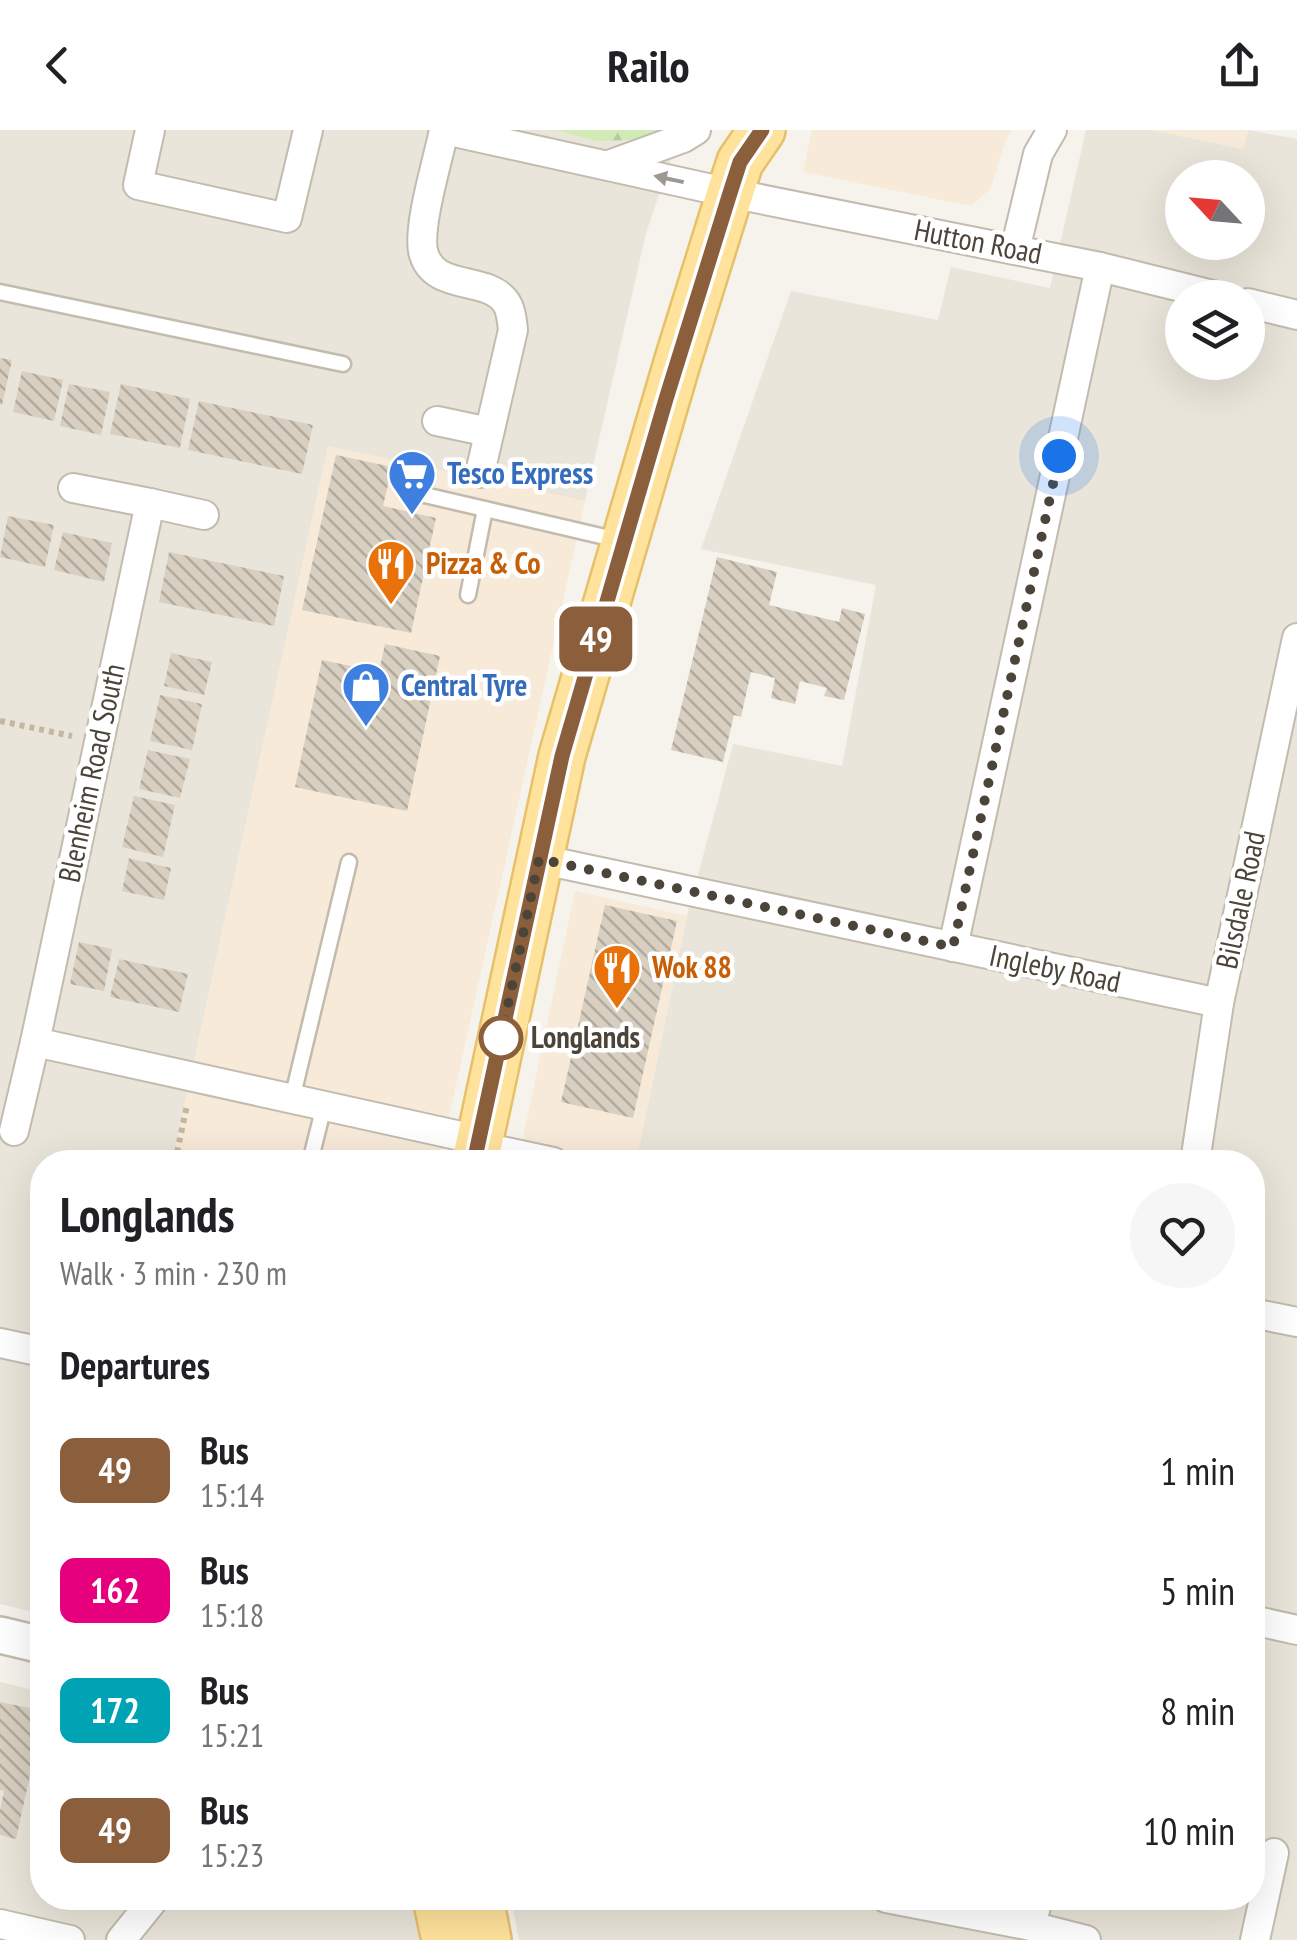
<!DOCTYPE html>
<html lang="en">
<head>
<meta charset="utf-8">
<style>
	:root { --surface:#fff; --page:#f6f6f6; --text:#202124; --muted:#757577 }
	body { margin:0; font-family:"PT Sans Narrow",sans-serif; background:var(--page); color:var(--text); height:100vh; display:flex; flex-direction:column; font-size:38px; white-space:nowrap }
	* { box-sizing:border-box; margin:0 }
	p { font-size:32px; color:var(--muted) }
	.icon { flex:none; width:55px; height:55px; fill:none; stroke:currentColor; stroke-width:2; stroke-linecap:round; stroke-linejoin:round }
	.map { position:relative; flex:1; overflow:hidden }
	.drawer { position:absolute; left:30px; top:1020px; width:1235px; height:760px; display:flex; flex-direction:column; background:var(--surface); border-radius:40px; box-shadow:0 10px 40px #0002 }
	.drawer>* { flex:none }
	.badge { padding:0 20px; border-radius:15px; font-size:35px; line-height:65px }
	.needle { width:65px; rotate:296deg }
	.tools { position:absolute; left:1165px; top:30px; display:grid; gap:20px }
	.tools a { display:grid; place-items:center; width:100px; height:100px; border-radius:50%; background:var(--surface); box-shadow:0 10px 40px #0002; font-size:50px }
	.you { position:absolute; width:50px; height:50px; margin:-25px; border:8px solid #fff; border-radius:50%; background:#1a73e8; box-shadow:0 0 0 15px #1a73e833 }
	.map>.badge { position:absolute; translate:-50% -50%; box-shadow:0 0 0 5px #fff }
	h2 { padding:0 30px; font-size:38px; line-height:90px }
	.round { display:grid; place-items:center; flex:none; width:105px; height:105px; border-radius:52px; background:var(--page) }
	.headline { display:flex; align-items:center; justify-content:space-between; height:170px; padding:0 30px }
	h1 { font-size:48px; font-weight:700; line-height:75px }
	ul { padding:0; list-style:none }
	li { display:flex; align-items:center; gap:30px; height:120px; padding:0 30px }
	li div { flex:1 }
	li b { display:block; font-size:38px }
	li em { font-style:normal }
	li .badge { min-width:110px; font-weight:700; text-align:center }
	header { display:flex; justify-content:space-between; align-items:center; height:130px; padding:0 30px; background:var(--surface); font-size:45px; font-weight:700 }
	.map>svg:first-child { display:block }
	.residential { fill:#eae5da; fill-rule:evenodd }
	.commercial { fill:#f7ead8 }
	.forest { fill:url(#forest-firs) }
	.building { fill:url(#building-back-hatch) }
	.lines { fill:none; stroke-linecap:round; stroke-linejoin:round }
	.service-casing { stroke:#c2bbae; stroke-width:19 }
	.minor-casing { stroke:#c2bbae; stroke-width:32 }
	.tertiary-casing { stroke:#c2bbae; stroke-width:40 }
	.primary-casing { stroke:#e6c16a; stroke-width:50 }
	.path { stroke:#c4b79f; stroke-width:6; stroke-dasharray:5 5; stroke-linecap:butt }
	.service { stroke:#fff; stroke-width:14 }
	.minor { stroke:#fff; stroke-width:28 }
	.tertiary { stroke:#fff; stroke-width:35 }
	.primary { stroke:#ffe39c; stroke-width:45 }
	.oneway { fill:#9c9892 }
	.line-casing { stroke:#fff; stroke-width:22 }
	.line { stroke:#8b5e3c; stroke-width:15 }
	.walk { stroke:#4b4439; stroke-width:10; stroke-dasharray:0 18 }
	.stop-dot { fill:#fff; stroke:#8b5e3c; stroke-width:5 }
	.labels { text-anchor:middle; stroke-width:9; stroke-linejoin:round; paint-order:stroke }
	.street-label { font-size:30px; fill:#4b4439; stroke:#fff }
	.shop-label { font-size:30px; font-weight:bold; fill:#366cbe; stroke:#fff; text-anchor:start }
	.food-label { font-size:30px; font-weight:bold; fill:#c56008; stroke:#fff; text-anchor:start }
	.stop-label { font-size:30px; font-weight:bold; fill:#4b4439; stroke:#fff; text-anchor:start }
</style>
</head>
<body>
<header><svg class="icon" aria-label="back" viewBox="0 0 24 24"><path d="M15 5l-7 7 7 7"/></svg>Railo<svg class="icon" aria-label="share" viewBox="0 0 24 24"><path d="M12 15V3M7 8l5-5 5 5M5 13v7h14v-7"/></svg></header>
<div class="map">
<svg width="1297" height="1810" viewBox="0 0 1297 1810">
	<defs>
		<pattern id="forest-firs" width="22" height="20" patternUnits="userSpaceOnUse" patternTransform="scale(2.5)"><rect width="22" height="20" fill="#d2eab5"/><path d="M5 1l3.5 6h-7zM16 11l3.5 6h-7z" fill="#b6ca9c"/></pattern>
		<pattern id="building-back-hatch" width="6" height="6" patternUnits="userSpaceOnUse" patternTransform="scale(2.5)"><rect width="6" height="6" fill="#d8cfc1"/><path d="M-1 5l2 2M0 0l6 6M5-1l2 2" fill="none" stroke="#b1aa9e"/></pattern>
	</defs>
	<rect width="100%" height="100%" fill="#f6f3ec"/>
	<!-- residential -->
	<g class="residential">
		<path d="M0,0H681L646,103L585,371L328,317L172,1032H42V1484L0,1474Z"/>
		<path d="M1086,0H1152L1243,19L1248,0L1297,9V1810H519L511,1768H1252V1032H636L687,786L733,614L842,636L876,455L701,419L791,161L938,190L951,137L1050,158ZM1182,48H1248V112H1182ZM1182,168H1248V232H1182Z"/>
		<path d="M0,1552L42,1562V1768H414L420,1810H0Z"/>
	</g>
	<!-- commercial -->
	<g class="commercial">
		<path d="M812,0H1012L1006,9L991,58L971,76L803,42Z"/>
		<path d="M1152,0H1248L1243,19Z"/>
		<path d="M328,316L585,371L439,1032H172Z"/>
		<path d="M575,761L687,786L636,1032H518Z"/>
	</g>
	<!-- forest -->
	<path class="forest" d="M556,0H670L658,9L597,11Z"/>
	<!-- building -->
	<g class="building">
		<path d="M0,228L12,230L2,275L0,274Z"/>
		<path d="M22,241L63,250L54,291L13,282Z"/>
		<path d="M69,254L110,262L101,305L60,296Z"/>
		<path d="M121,254L190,269L180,318L110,304Z"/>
		<path d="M199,271L313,295L302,344L188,320Z"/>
		<path d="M336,325L392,337L383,376L436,388L411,503L302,480Z"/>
		<path d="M8,386L54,395L45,437L0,427Z"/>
		<path d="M63,402L112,413L104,452L54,440Z"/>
		<path d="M169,422L284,446L274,496L159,472Z"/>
		<path d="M717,427L777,442L769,475L839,492L842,478L865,484L844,570L824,566L827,558L800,551L795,574L771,568L775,548L751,542L741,587L734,585L723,632L671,620Z"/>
		<path d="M385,514L440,526L407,681L295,657L322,530L379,542Z"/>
		<path d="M171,523L212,532L204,565L164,556Z"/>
		<path d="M160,565L202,574L192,620L150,611Z"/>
		<path d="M148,620L190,629L180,668L139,659Z"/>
		<path d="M134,666L175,675L163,727L122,717Z"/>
		<path d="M129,728L171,738L164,770L122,761Z"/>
		<path d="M605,775L677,791L633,988L561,972Z"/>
		<path d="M79,812L112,819L104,861L70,854Z"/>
		<path d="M119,829L188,844L179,882L110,867Z"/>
		<path d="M0,1572L39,1580L37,1588L42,1589V1631L39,1646L30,1645L16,1709L0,1705V1681L4,1661L0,1660Z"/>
	</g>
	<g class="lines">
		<!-- service casing -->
		<g class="service-casing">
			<g id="service">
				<path d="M0,162L343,234"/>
				<path d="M416,363L485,379"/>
				<path d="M468,465L485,379L618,410"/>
				<path d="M292,969L349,732"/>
				<path d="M310,1032L324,976"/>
			</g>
		</g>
		<!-- minor casing -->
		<g class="minor-casing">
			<g id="minor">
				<path d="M150,0L138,55L287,88L308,0"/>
				<path d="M444,0C438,30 418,94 423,121C432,162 486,145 505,171C511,178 512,191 513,200L480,343"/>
				<path d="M445,0L730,63L1100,137L1225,168"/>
				<path d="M609,35L683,8L696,0"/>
				<path d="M1015,120L1038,24L1052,0"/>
				<path d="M1248,173L1297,185"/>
				<path d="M437,291L489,302"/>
				<path d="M73,358L150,373L35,912L479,1010"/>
				<path d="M150,373L204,385"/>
				<path d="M539,729L1219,873"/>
				<path d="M953,817L1100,137"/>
				<path d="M14,1001L35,912"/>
				<path d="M478,1016L553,1032"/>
				<path d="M1195,1032L1219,873L1297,508"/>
				<path d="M1252,1183L1297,1192"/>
				<path d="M0,1213L42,1222"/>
				<path d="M1252,1490L1297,1500"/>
				<path d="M886,1768L1031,1796L1086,1810"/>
				<path d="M0,1794L70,1810"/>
				<path d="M1031,1796L1038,1768"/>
				<path d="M121,1810L155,1768"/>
				<path d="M1255,1810L1274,1723"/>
			</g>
		</g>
		<!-- tertiary casing -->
		<g class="tertiary-casing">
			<path id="tertiary" d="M0,1505L42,1515"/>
		</g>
		<!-- primary casing -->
		<g class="primary-casing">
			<g id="primary">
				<path d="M475,1032L562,626L677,233L730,63L740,32L762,0"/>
				<path d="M436,1768L445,1810"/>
				<path d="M480,1768L488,1810"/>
			</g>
		</g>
		<!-- path -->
		<g class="path">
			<path d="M0,591L72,606"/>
			<path d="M175,1032L187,975"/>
		</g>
		<!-- service -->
		<use href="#service" class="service"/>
		<!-- minor -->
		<use href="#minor" class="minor"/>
		<!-- tertiary -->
		<use href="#tertiary" class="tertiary"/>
		<!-- primary -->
		<use href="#primary" class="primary"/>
	</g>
	<!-- one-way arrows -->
	<defs><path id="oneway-solid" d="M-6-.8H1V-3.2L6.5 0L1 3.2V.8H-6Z" transform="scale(2.5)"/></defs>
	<use class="oneway" href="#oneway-solid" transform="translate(669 49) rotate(-168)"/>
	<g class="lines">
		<!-- line casing -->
		<g class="line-casing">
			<path id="line" d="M474,1032L562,626L666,269L730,63L740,32L762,0"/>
		</g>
		<!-- line -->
		<use href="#line" class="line"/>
		<!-- walk -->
		<path class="walk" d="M501,908L539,729L953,817L1059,326"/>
	</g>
	<!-- icons -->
	<defs>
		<g id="supermarket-pin" transform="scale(2.5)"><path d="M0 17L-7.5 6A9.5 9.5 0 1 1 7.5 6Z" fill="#3f7fe0" stroke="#fff"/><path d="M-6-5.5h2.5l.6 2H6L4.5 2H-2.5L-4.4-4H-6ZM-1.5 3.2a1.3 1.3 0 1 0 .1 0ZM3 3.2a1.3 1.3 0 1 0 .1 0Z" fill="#fff"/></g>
		<g id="restaurant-pin" transform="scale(2.5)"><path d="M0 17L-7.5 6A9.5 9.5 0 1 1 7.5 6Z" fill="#e8710a" stroke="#fff"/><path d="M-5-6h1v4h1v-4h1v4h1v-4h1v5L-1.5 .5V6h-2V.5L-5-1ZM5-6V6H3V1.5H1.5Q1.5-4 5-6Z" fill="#fff"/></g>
		<g id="shop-pin" transform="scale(2.5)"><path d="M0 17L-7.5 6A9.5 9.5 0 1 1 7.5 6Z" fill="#3f7fe0" stroke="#fff"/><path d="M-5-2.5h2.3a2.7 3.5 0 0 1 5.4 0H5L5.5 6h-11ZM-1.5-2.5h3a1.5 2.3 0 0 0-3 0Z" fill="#fff"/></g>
	</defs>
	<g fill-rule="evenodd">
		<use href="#supermarket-pin" x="412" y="344"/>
		<use href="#restaurant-pin" x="391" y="434"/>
		<use href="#shop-pin" x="366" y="556"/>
		<use href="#restaurant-pin" x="617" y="838"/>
	</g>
	<!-- markers -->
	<circle class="stop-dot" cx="501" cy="908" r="20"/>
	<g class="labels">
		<!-- street labels -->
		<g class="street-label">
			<text transform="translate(978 112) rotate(11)" y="10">Hutton Road</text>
			<text transform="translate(92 643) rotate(-78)" y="10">Blenheim Road South</text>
			<text transform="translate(1241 770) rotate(-78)" y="10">Bilsdale Road</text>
			<text transform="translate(1055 839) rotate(12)" y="10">Ingleby Road</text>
		</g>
		<!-- shop labels -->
		<g class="shop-label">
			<text x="447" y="354">Tesco Express</text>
			<text x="401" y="566">Central Tyre</text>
		</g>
		<!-- food labels -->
		<g class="food-label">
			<text x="426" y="444">Pizza &amp; Co</text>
			<text x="652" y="848">Wok 88</text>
		</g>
		<!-- stop labels -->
		<g class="stop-label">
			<text x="531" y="918">Longlands</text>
		</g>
	</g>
</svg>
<div class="tools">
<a><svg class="needle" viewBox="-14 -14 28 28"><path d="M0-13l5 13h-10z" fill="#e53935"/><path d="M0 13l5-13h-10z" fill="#757577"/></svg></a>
<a><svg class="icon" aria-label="layers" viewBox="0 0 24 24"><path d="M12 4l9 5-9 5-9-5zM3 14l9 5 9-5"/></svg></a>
</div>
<div class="you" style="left:1059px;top:326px"></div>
<b class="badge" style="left:596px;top:509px;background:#8b5e3c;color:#fff">49</b>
<section class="drawer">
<div class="headline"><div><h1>Longlands</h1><p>Walk · 3 min · 230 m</p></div><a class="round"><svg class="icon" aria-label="heart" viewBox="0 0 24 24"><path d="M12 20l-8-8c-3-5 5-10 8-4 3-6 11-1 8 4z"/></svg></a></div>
<h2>Departures</h2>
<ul>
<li><span class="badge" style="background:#8b5e3c;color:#fff">49</span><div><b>Bus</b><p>15:14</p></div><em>1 min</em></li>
<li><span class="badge" style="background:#e6007e;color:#fff">162</span><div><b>Bus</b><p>15:18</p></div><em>5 min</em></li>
<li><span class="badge" style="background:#00a3b4;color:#fff">172</span><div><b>Bus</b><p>15:21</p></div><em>8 min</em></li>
<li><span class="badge" style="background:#8b5e3c;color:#fff">49</span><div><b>Bus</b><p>15:23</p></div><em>10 min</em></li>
</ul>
</section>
</div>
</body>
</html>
